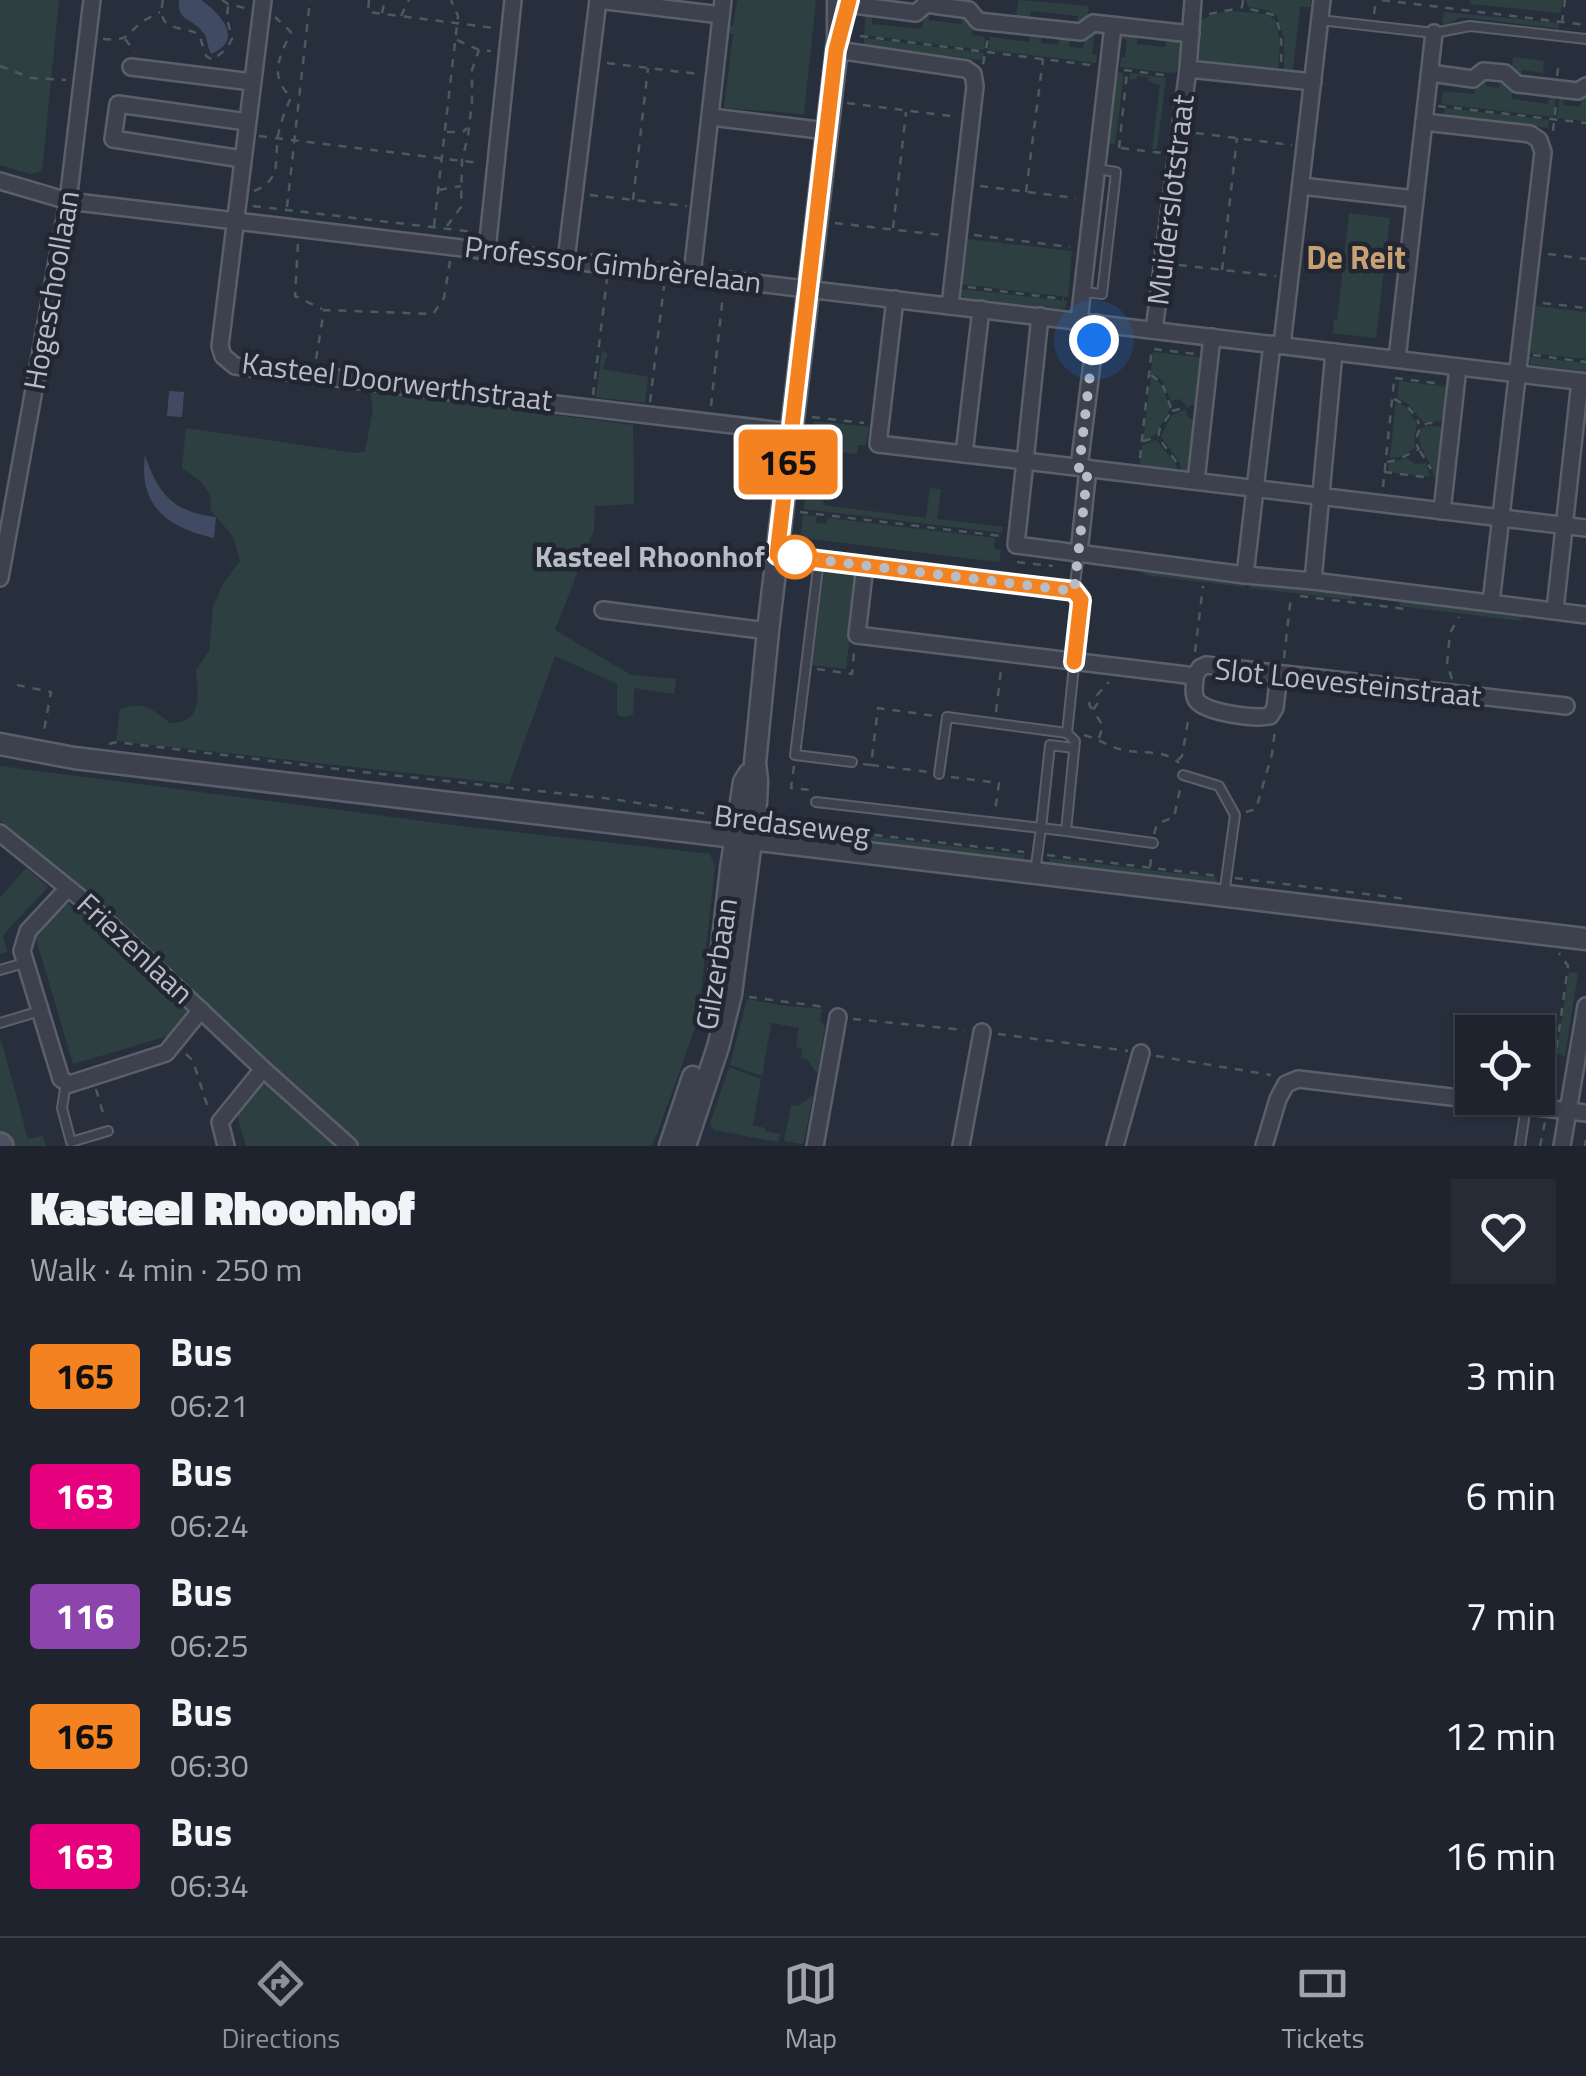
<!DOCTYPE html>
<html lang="en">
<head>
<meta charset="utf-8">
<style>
	:root { --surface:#1e232d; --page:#262b35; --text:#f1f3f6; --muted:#a1a4aa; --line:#3c4049; --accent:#8c9099 }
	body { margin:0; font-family:"Titillium Web",sans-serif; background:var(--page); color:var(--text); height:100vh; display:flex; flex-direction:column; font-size:38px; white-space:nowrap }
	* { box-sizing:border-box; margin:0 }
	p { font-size:32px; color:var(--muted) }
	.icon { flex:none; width:55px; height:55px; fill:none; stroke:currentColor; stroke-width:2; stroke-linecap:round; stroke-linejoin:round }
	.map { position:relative; height:1146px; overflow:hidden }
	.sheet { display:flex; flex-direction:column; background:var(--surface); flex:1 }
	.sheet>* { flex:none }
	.badge { padding:0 20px; border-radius:8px; font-size:35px; line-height:65px }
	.tools { position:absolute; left:1455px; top:1015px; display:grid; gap:20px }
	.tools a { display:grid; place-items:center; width:100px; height:100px; border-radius:0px; background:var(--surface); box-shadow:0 2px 8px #0004,0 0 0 2px var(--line); font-size:50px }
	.you { position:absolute; width:50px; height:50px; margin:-25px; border:8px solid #fff; border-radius:50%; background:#1a73e8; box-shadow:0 0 0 15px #1a73e833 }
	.map>.badge { position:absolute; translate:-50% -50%; box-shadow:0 0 0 5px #fff }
	.round { display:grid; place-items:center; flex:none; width:105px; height:105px; border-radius:0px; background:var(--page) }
	.headline { display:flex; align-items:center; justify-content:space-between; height:170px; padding:0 30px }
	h1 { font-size:48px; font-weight:800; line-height:75px }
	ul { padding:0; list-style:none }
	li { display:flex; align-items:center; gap:30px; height:120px; padding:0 30px }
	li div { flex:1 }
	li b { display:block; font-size:38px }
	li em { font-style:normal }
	li .badge { min-width:110px; font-weight:700; text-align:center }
	.dock { display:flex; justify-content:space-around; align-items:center; height:140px; border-top:2px solid var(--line); background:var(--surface); font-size:28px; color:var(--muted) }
	.dock a { display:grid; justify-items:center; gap:5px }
	.dock .current { color:var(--accent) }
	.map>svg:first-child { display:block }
	.green { fill:#2e3f41 }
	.water { fill:#404b63 }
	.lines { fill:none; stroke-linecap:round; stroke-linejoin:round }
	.service-casing { stroke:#5a5f6a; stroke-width:12 }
	.minor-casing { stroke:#5a5f6a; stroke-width:20 }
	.tertiary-casing { stroke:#5a5f6a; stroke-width:25 }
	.secondary-casing { stroke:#5a5f6a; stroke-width:28 }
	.path { stroke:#4c5a5e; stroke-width:2.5; stroke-dasharray:8 8; stroke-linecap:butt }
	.service { stroke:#3c414d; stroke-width:8 }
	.minor { stroke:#3c414d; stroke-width:15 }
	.tertiary { stroke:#3c414d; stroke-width:20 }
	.secondary { stroke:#4a505f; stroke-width:22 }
	.line-casing { stroke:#fff; stroke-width:22 }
	.line { stroke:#f58220; stroke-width:15 }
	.walk { stroke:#b8bcc7; stroke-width:10; stroke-dasharray:0 18 }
	.stop-dot { fill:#fff; stroke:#f58220; stroke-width:5 }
	.labels { text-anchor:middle; stroke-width:9; stroke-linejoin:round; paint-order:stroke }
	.street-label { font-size:30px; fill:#b8bcc7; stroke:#212632 }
	.stop-label { font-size:30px; font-weight:bold; fill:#b8bcc7; stroke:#212632; text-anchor:end }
	.neighbourhood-label { font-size:32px; font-weight:bold; fill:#c8a173; stroke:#212632 }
</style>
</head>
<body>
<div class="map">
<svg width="1586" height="1146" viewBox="0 0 1586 1146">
	<rect width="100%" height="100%" fill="#282f3c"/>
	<!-- green -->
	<g class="green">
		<path d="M0,0H59L42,171L30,174L0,165Z"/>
		<path d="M737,0H816L804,114L724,108L733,34L727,33L728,26H733Z"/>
		<path d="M1018,0L1089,6L1087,20L1077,27L1078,16L1031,11L1029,21L1016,19Z"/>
		<path d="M1246,0H1311L1310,7H1300L1293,69L1302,71V75L1284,73V38L1277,16L1267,10L1248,7Z"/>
		<path d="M1470,0H1563L1560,13L1470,4Z"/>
		<path d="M930,10L929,20L961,24L963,13L973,23L972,35L985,37L984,50L864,35L866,13H872V24L922,29L925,12Z"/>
		<path d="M1231,11L1267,14L1275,20L1280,41L1278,72L1196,63L1199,21L1214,14Z"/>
		<path d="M1444,12L1559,23V31L1554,28L1460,17L1449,24L1442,23Z"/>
		<path d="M1098,29L1103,34L1094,36L1092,54L1097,55L1096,63L988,50L990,37L1029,42L1031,32L1042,33L1041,43L1058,45L1060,35L1070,36L1069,47L1083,48L1085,37Z"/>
		<path d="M1125,32L1138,34L1137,44L1165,47L1167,37L1183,39L1180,70L1171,73L1120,67L1121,58L1125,57L1127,40L1119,38V36Z"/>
		<path d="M864,38L984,53L983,60L864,46Z"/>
		<path d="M1513,57L1544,61L1543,73L1522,70L1520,80L1512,72Z"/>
		<path d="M1117,72L1124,73L1115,144L1107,143Z"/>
		<path d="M1130,73L1166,78L1157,149H1152L1160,85L1148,81V77L1137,76L1136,79H1129Z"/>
		<path d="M1487,76L1486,86L1499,88L1501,78L1512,89V99L1548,104L1550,94H1556L1553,117L1441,104L1443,91L1474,94L1476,84Z"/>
		<path d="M1586,93V121L1557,118L1560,95H1564L1563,105L1580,107L1582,97Z"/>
		<path d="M1445,108L1549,120L1548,128L1444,115Z"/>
		<path d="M1349,213L1390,218L1376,338L1333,333L1334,320H1337Z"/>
		<path d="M967,239L1072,251L1068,297L961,284Z"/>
		<path d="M961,289L1067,301L1065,308L1059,309L966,298L961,295Z"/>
		<path d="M1535,306L1586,312V359L1529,353Z"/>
		<path d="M602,351L608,354L602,369L648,377L645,403L596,397Z"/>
		<path d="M1153,352L1206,358L1201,404L1187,406L1179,399L1171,401L1162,380L1151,373Z"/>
		<path d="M1529,357L1586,363V372L1533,365L1530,363Z"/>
		<path d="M1151,376L1161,384L1170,409L1155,435L1143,440Z"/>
		<path d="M1399,381L1450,387L1446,421L1423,422L1407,403L1397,397Z"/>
		<path d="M370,391L633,425L634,504L595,506L594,530L555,630L631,675L676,679L674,694L634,688L633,714C627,717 623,718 617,714V684L555,656L509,784L116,741L120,709C146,701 150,708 170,723C204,722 198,696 196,670L209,651L213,607L222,585L240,561L233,536L211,511L210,494L200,481L182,468L186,428L356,453L365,451L373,410Z"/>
		<path d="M1396,401L1404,406L1417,423L1414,438L1415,448L1400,457L1390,458Z"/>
		<path d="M1186,409L1187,416L1198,424L1192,478L1181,476L1180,463L1161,436L1172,415Z"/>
		<path d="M814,421L869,427L866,445H858L857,454L830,451L823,505L926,518L930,488L941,489L937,519L1003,527L1002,533L804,509Z"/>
		<path d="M1427,426L1446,427L1440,478H1434C1433,459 1415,450 1420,429Z"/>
		<path d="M1156,440L1176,464L1177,476L1139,471L1142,445Z"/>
		<path d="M1407,458L1415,464L1426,463L1430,477L1388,472L1389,463Z"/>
		<path d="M803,515L817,516L816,523L826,524L828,518L995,538L994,549L1001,550L999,562L803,538L799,555Z"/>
		<path d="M1145,570L1246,583L1245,587L1144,575Z"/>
		<path d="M824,571L858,575L846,669L812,665Z"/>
		<path d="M1251,583L1352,595V600L1250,588Z"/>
		<path d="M1400,601L1522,616L1521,621L1399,606Z"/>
		<path d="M0,766L461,826L710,854L715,867L698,1020L657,1134L651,1146H360L322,1115L0,820Z"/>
		<path d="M788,826L1025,855L1021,864L949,852L787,832Z"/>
		<path d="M1049,858L1218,878L1214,887L1051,867Z"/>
		<path d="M26,868L48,887L3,935L7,952L0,954V898Z"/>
		<path d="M64,900L195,1013L175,1034L73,1064L34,932Z"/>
		<path d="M1569,972L1578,973L1565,1056L1556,1054Z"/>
		<path d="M747,999L779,1005L822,1009L820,1020L825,1027L817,1074L807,1059L801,1058L802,1048L796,1047L799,1028L767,1022L771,1024L762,1076L730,1065Z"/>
		<path d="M0,1036L28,1139L43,1136L46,1146H12L0,1132Z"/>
		<path d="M729,1067L761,1079L753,1125L765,1128V1131L780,1134L778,1142L714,1130L710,1124Z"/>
		<path d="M265,1083L336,1146H246L236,1111L253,1086Z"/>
		<path d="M813,1095L804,1142L801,1144L784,1141L791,1105L798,1106Z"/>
	</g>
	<!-- water -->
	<g class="water">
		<path d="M179,0H201C221,14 245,40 211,54C207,47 208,37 202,31C192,18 177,22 179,0Z"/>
		<path d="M169,391L184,392L182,417L167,416Z"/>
		<path d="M145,455C158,494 173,512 216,517L214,538C169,528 138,507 145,455Z"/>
	</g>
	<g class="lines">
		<!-- service casing -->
		<g class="service-casing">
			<g id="service">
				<path d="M1320,20L1434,33L1470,26L1586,39"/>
				<path d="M1083,292L1102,294L1116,172L1097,169"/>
				<path d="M777,555L1074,591L1081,600L1067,733L1075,741L1066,831L1041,828L1035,872"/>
				<path d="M819,560L795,755L852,762"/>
				<path d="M1074,591L1079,553"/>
				<path d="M939,774L947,717L1067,733"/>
				<path d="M1183,775L1219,786L1235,815L1224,895"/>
				<path d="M816,802L1041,828L1050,745L1074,748"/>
				<path d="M1066,831L1153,843"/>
				<path d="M0,970L24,963"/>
				<path d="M0,1023L40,1011"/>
				<path d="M66,1083L62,1108L71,1142L108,1131"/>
				<path d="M1520,1146L1526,1106"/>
			</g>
		</g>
		<!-- minor casing -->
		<g class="minor-casing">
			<g id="minor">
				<path d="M263,0L220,346L223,356L235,366L792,432"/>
				<path d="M598,0L721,15"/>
				<path d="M1193,0L1188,69L1313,82"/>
				<path d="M838,3L916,13L926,4L969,10L978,21L1081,32L1093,23L1191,34"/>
				<path d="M837,50L966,69L973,74L975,86L950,306"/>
				<path d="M131,67L252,82"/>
				<path d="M1430,73L1473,79L1483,71L1505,73L1517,84L1578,91L1586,86"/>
				<path d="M711,117L827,131"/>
				<path d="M1424,122L1530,134L1539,140L1543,152L1491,603"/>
				<path d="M242,159L113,139L118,104L247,122"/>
				<path d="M0,181L68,201L1586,382"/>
				<path d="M1301,186L1415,199"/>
				<path d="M487,250L513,0"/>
				<path d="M566,260L598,0"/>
				<path d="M692,275L723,0"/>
				<path d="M895,299L878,444L1025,461L1016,545L1245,575L1313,581L1586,615"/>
				<path d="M1040,316L1025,461L1586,528"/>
				<path d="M1079,321L1113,26"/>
				<path d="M1154,330L1188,69"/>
				<path d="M1282,345L1322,0"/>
				<path d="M1397,359L1434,33"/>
				<path d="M964,454L981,309"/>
				<path d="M1079,467L1097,323"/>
				<path d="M1196,481L1212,337"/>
				<path d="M1442,511L1458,367"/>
				<path d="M1079,553L1088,468"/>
				<path d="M865,565L857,635L1195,676L1200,668L1206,665L1566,706"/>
				<path d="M1245,575L1272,344"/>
				<path d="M0,578L68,201L92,0"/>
				<path d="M1313,581L1334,352"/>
				<path d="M603,610L768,631"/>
				<path d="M1555,610L1580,381"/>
				<path d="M1195,676C1195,685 1192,694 1197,701C1208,713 1254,719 1270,716L1275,708L1279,674"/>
				<path d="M0,833L88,904L263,1069L349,1146"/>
				<path d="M68,888L28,931L22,951L61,1079L70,1084L166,1053L201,1010"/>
				<path d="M226,1146L220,1122L263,1069"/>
				<path d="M815,1146L838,1017"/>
				<path d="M961,1146L982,1032"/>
				<path d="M1115,1146L1141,1053"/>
				<path d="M1264,1146L1278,1099L1286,1084L1298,1079L1586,1113"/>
				<path d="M1562,1146L1586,1006"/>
			</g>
		</g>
		<!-- tertiary casing -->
		<g class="tertiary-casing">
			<g id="tertiary">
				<path d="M0,744L74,758L1586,939"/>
				<path d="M716,1001L731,868L744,782L749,774"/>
				<path d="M670,1146L693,1077"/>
				<path d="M685,1146L718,1047L731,994L756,803L757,781L755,763L768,631L838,39V0"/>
			</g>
		</g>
		<!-- secondary casing -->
		<g class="secondary-casing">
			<path id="secondary" d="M0,1145L1,1146"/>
		</g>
		<!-- path -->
		<g class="path">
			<path d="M163,0C156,32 178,25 199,34L206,56L213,60L227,48L232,39L227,18L228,6"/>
			<path d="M222,0L228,4L249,9"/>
			<path d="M369,0L368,12L494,28"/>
			<path d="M1243,0L1242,7L1274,15C1282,30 1282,45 1281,62"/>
			<path d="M1382,0L1586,25"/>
			<path d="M382,13L385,0"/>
			<path d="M1209,14L1241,8"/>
			<path d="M1374,14L1376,0"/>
			<path d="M401,16L409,0"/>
			<path d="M1562,23L1565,0"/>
			<path d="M860,36L1091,65"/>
			<path d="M103,39C131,41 124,36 143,21C148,18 155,15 160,12"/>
			<path d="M125,39L135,52"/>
			<path d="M457,40L479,50L491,51"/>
			<path d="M607,63L698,74"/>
			<path d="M983,64L988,38"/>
			<path d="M0,66L31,78L66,80"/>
			<path d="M1124,70L1171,76"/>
			<path d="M1557,76L1559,62"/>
			<path d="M847,103L958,117"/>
			<path d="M1438,106L1586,123"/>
			<path d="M1553,131L1556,105"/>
			<path d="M447,132H463L467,128"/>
			<path d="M1196,133L1292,145"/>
			<path d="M259,136L479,163"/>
			<path d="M1119,148L1127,72"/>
			<path d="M1121,148L1162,153"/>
			<path d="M980,186L1076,198"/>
			<path d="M439,190L461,186"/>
			<path d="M254,191C283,179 274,161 278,136C280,123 286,109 291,97C268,76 280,56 291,32L275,17"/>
			<path d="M1026,192L1043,59"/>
			<path d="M590,195L687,206"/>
			<path d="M633,200L648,68"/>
			<path d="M253,206L474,232"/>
			<path d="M287,207L310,0"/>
			<path d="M835,223L941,235"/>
			<path d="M434,226L458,16L451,0"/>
			<path d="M447,226L461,207L462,160L468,136L472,102V70L479,50"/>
			<path d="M893,228L906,112"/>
			<path d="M974,235L1070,247"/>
			<path d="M298,244L295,296L322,309"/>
			<path d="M1548,254L1586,259"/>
			<path d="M1179,265L1276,276"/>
			<path d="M1222,270L1237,138"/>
			<path d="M968,287L1064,299"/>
			<path d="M1543,303L1586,308"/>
			<path d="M1154,349L1195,354"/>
			<path d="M1533,355L1586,362"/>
			<path d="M316,359L324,310L433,314L444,298L450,261"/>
			<path d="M1151,375L1162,383L1172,411L1160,428L1158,437L1177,463"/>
			<path d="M1395,378L1442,384"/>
			<path d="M593,395L607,279"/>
			<path d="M1394,399C1405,404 1415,412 1419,424"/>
			<path d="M650,402L664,286"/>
			<path d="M711,406L723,295"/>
			<path d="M1172,411L1188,407"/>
			<path d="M812,417L864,423"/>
			<path d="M1143,441L1158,437"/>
			<path d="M1420,451L1431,469"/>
			<path d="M1140,458L1152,347"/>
			<path d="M1387,462L1397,460L1419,449L1415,442L1420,427L1428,423H1438"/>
			<path d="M1384,472L1431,478"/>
			<path d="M1383,487L1394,381"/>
			<path d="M800,512L1001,536"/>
			<path d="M1017,562L1053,566"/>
			<path d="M1300,596L1406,609"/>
			<path d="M1195,652L1203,586"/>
			<path d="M1284,658L1291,596"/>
			<path d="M817,669L852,674L854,652"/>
			<path d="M1452,679L1447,664L1450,633L1459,617"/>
			<path d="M17,685L51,692L43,736"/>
			<path d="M1092,709L1089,704L1095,696"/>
			<path d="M996,712L1001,670"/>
			<path d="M1084,735C1098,739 1110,747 1123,750C1142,754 1165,749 1179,763"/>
			<path d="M1099,738L1103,726L1093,710L1099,701L1097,695L1109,682"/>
			<path d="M109,744L117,742L354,771L612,799L721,816"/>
			<path d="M1178,760L1182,756L1189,715"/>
			<path d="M863,764L871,765L878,708L935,716"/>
			<path d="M871,765L929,772"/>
			<path d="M794,766L791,788L811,790"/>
			<path d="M951,777L999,783L995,811"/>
			<path d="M1246,812L1256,809L1272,754L1275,730"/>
			<path d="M779,824L1024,852"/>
			<path d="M1154,834L1157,824L1174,817L1181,785"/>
			<path d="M1047,855L1218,876"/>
			<path d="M1150,867L1152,852"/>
			<path d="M1235,878L1406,899"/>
			<path d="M749,997L825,1007"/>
			<path d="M853,1019L965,1030"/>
			<path d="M998,1034L1128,1051"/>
			<path d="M186,1054L193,1061L209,1111"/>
			<path d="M1156,1056L1271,1075"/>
			<path d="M96,1089L105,1120"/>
			<path d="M1550,1095L1568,966L1559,953"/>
			<path d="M1540,1146L1545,1122"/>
			<path d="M1585,1146L1586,1140"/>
		</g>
		<!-- service -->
		<use href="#service" class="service"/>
		<!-- minor -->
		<use href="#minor" class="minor"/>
		<!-- tertiary -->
		<use href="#tertiary" class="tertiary"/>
		<!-- secondary -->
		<use href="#secondary" class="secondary"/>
	</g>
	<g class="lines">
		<!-- line casing -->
		<g class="line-casing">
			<path id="line" d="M849,0L836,50L777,555L1074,591L1081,600L1074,662"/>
		</g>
		<!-- line -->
		<use href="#line" class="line"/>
		<!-- walk -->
		<path class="walk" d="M795,557L1074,591L1088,468H1079L1094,340"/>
	</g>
	<!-- markers -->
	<circle class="stop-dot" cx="795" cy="557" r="20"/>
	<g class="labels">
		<!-- street labels -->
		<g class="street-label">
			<text transform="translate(1171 200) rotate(-83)" y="10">Muiderslotstraat</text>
			<text transform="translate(613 265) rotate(7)" y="10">Professor Gimbrèrelaan</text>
			<text transform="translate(52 290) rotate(-80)" y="10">Hogeschoollaan</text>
			<text transform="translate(397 382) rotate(7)" y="10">Kasteel Doorwerthstraat</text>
			<text transform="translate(1348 683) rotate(6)" y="10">Slot Loevesteinstraat</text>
			<text transform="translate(792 825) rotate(7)" y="10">Bredaseweg</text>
			<text transform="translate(135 949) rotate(43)" y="10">Friezenlaan</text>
			<text transform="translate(717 964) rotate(-81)" y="10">Gilzerbaan</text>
		</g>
		<!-- stop labels -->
		<g class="stop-label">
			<text x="765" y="567">Kasteel Rhoonhof</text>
		</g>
		<!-- neighbourhood labels -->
		<g class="neighbourhood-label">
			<text x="1356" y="269">De Reit</text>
		</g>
	</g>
</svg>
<div class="tools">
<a><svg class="icon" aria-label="locate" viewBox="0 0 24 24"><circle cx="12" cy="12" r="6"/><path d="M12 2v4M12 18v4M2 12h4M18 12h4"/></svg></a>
</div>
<div class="you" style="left:1094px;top:340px"></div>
<b class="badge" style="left:788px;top:462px;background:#f58220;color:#111">165</b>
</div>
<section class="sheet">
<div class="headline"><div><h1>Kasteel Rhoonhof</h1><p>Walk · 4 min · 250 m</p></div><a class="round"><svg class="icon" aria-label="heart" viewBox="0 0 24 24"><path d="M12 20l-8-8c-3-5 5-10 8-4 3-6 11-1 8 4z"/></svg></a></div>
<ul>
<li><span class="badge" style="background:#f58220;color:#111">165</span><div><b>Bus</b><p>06:21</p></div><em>3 min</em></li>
<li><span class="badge" style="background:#e6007e;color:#fff">163</span><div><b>Bus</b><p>06:24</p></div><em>6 min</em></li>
<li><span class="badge" style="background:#8e44ad;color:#fff">116</span><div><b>Bus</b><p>06:25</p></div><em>7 min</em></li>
<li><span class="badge" style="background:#f58220;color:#111">165</span><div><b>Bus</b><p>06:30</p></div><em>12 min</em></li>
<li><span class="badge" style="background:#e6007e;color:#fff">163</span><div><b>Bus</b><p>06:34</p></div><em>16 min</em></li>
</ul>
</section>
<nav class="dock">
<a class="current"><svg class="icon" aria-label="directions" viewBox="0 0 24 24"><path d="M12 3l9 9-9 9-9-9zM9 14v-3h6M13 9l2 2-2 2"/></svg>Directions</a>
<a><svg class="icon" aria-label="map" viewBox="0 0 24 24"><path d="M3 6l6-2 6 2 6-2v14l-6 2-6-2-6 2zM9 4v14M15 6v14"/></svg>Map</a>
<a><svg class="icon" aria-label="tickets" viewBox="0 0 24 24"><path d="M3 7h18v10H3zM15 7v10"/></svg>Tickets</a>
</nav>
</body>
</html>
